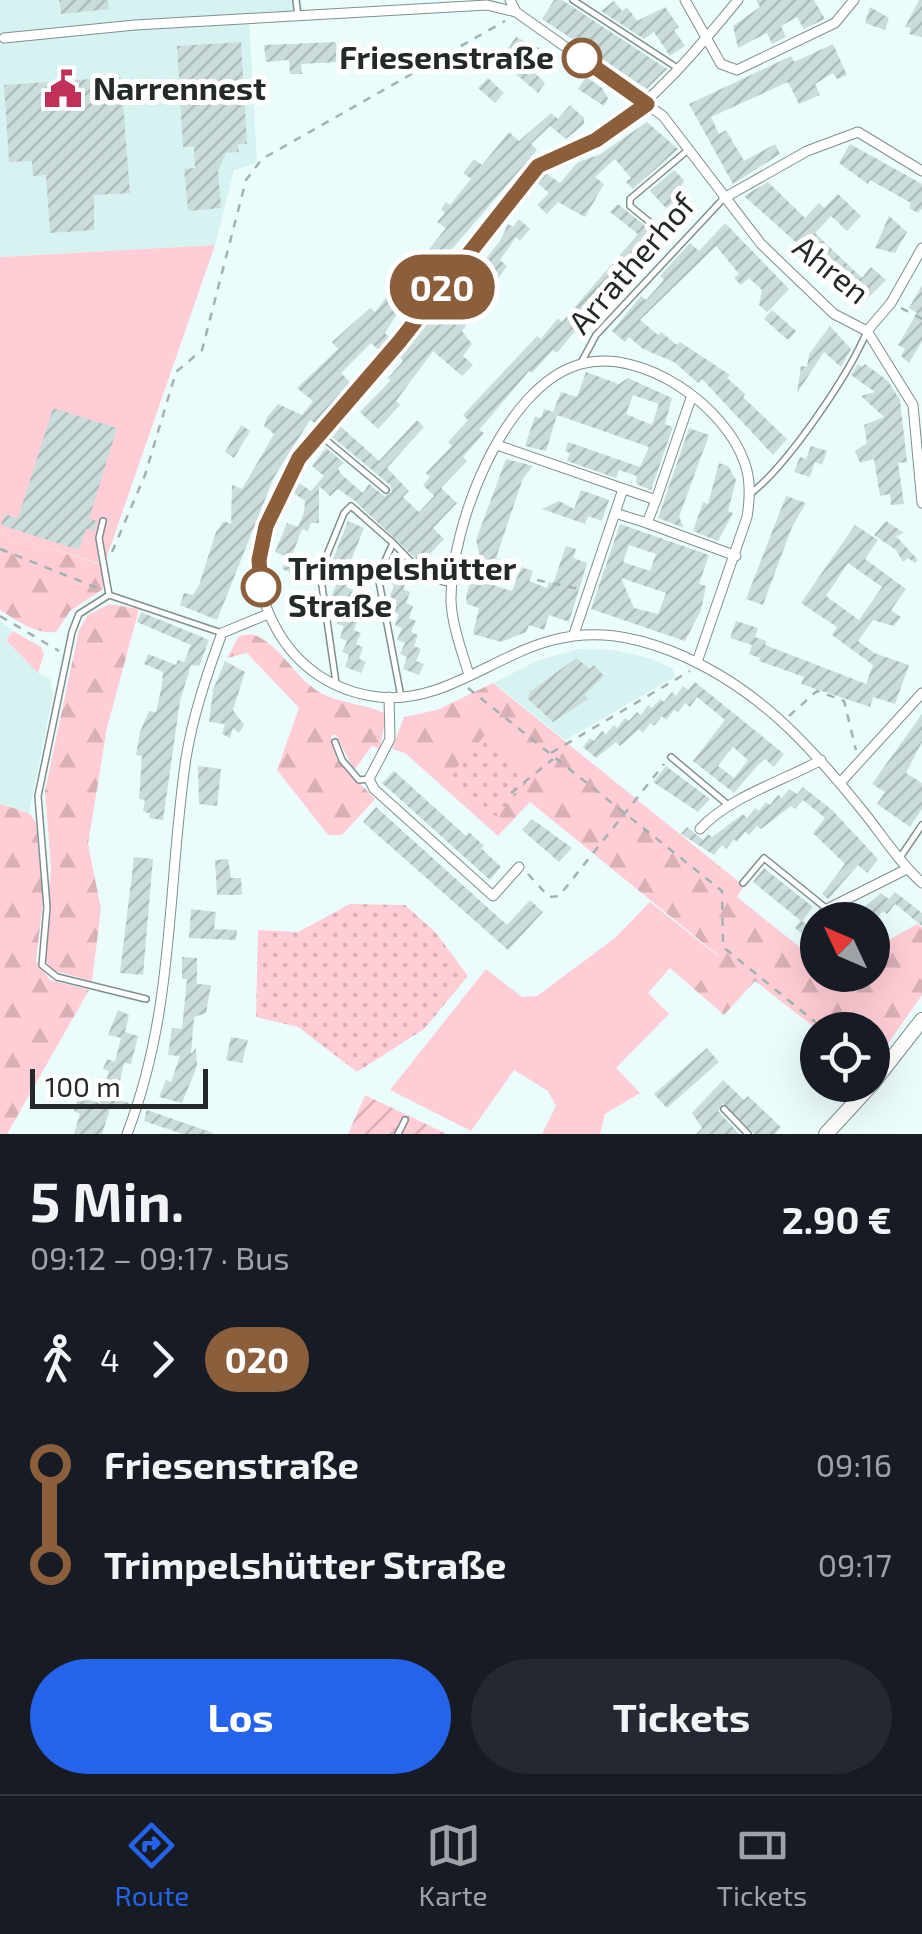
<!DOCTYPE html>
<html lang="de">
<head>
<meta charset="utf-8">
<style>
	:root { --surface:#171b24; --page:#242831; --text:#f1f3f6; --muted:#9ea1a6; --line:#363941; --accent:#2563eb }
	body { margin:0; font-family:"Exo 2",sans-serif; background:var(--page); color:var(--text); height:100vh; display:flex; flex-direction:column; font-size:38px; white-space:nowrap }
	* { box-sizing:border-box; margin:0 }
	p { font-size:32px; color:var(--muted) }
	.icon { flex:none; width:55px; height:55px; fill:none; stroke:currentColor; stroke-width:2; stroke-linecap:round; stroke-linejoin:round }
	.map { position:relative; height:1134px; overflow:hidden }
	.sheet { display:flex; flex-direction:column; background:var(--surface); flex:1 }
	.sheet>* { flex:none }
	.badge { padding:0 20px; border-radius:32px; font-size:35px; line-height:65px }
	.needle { width:65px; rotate:314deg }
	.fabs { position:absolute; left:800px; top:902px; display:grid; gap:20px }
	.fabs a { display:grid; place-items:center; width:90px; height:90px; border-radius:50%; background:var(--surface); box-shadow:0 10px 40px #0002; font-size:50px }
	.scale { position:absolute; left:30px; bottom:25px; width:178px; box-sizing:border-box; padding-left:10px; border:5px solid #242a2a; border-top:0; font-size:28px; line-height:35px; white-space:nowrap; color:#242a2a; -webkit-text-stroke:8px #fff; paint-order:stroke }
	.map>.badge { position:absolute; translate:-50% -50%; box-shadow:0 0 0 5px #fff }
	.legs { display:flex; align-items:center; gap:15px; height:110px; padding:0 30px; font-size:32px }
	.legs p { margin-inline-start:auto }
	.head { display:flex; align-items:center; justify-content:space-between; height:170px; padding:0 30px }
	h1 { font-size:55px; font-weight:700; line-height:75px }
	.action { display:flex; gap:20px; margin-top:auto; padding:20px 30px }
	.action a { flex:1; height:115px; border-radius:60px; background:var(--accent); color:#fff; font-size:40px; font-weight:700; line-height:115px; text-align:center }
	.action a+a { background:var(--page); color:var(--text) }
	ul { padding:0 30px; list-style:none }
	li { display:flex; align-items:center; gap:35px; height:100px; font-size:38px }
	li i { display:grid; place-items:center; width:15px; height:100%; margin:0 12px; background:currentColor }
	li i::after { content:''; width:25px; height:25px; margin:-12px; border:8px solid; border-radius:50%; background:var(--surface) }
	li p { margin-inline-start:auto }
	li:first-child i { background:linear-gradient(#0000 50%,currentColor 0) }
	li:last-child i { background:linear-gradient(currentColor 50%,#0000 0) }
	.dock { display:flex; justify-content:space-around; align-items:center; height:140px; border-top:2px solid var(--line); background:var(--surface); font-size:28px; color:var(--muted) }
	.dock a { display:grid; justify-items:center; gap:5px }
	.dock .current { color:var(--accent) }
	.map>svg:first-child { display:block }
	.built { fill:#d7f3f1 }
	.grass { fill:#ffcdd5 }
	.forest { fill:url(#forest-firs) }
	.park { fill:url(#park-dots) }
	.garden { fill:url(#garden-furrows) }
	.building { fill:url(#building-hatch); fill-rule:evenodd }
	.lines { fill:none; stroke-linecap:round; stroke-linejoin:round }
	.lane-casing { stroke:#7e8f8e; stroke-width:8 }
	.street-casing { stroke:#7e8f8e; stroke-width:11 }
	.primary-casing { stroke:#7e8f8e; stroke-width:16 }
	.path { stroke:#a4b1b1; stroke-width:2.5; stroke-dasharray:8 8; stroke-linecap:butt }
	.lane { stroke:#fff; stroke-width:5 }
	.street { stroke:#fff; stroke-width:9 }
	.primary { stroke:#fff; stroke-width:14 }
	.line-1-casing { stroke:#fff; stroke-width:22 }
	.line-1 { stroke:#8b5e3c; stroke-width:15 }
	.stop-1-dot { fill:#fff; stroke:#8b5e3c; stroke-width:5 }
	.labels { text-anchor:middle; stroke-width:10; stroke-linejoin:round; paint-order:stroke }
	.stop-label { font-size:32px; font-weight:bold; fill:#242a2a; stroke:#fff; text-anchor:end }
	.poi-label { font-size:32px; font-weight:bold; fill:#242a2a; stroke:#fff; text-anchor:start }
	.street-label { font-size:32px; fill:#242a2a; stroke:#fff }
</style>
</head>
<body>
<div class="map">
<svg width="922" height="1134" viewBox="0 0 922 1134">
	<defs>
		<pattern id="forest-firs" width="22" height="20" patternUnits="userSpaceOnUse" patternTransform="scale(2.5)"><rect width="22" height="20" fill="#ffcdd5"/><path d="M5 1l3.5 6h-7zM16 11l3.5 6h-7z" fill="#dab0b7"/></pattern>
		<pattern id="park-dots" width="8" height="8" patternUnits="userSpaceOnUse" patternTransform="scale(2.5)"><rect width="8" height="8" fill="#ffcdd5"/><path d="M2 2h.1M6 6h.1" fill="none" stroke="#dab0b7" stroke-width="1.8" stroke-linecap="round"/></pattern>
		<pattern id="garden-furrows" width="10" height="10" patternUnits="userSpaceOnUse" patternTransform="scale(2.5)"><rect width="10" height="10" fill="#ffcdd5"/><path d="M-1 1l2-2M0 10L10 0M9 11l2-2" fill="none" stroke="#dab0b7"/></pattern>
		<pattern id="building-hatch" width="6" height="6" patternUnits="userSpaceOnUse" patternTransform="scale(2.5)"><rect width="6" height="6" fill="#cadcdb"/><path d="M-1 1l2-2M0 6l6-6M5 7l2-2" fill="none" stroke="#adbdbc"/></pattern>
	</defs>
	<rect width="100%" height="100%" fill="#eafcfb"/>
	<!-- built -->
	<g class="built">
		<path d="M0,0H301L302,12L249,17L257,163L234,170L215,245L0,257Z"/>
		<path d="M0,621L13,631L6,639L38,673L50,679L53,694L29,813L0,804Z"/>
		<path d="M579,649L614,650L649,658L672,668L675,677L565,740L494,683L536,661Z"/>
	</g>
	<!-- grass -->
	<g class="grass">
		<path d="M215,245L104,565L0,533V257Z"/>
		<path d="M13,631L41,647L44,654L38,673L6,640Z"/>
		<path d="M650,902L719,957L694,989L670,968L648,993L669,1014L616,1068L640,1093L605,1114L600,1134H542L556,1106L548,1091L514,1070L471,1131L390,1090L486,969L522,997L537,996L615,938Z"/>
	</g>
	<!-- forest -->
	<g class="forest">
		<path d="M0,533L102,565L103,589L70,611L56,632C34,634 18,621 0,610Z"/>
		<path d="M109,604L139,609L107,728L88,844L101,909L92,981L51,970L43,956L51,868L45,791L79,630L88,615Z"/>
		<path d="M252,634C282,644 295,681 325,695C344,704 367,704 386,714L380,749L372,746L354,770L336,735L331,736L337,760L375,799L342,835H328L277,770L299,708L247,653L227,658L239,636Z"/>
		<path d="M493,683L744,886L737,897L817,961L818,975H872L873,949L917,924L922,927V995L873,1065L872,1030H818L755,981L724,1015L694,989L719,956L530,802L498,836L405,753L392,749L404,717L437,710Z"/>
		<path d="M0,804L29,813L36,822L43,901L36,961L50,980L89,990L7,1134H0Z"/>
	</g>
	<!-- park -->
	<g class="park">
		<path d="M486,734L533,776L496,817L450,775Z"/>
		<path d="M350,904L405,905L436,933L468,976L424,1029L357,1072L298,1027L256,1017L258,930L298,932Z"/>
	</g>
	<!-- garden -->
	<path class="garden" d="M365,1095L447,1134H348Z"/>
	<!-- building -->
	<g class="building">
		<path d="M59,0H108L109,9L61,14Z"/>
		<path d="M554,0H562L667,69L647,89L542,19Z"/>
		<path d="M756,0H814L825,19L804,29L797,17L781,26L786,37L772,44L767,33L738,48L733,26L760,7Z"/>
		<path d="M919,0H922V37L909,34L911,28L905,27Z"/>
		<path d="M614,1L622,11L627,7L637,21L665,7L679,27L674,30L685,46L670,56L654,32L644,39L601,11Z"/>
		<path d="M870,7L889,18L885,30L865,23Z"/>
		<path d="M516,37L552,54L535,73L545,83L538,93L511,70L517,61L505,53Z"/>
		<path d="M241,42L247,144H238L239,152L226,153L218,171L221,208L188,211L184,169L195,168L194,147H183L177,46Z"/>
		<path d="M336,42L337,62L301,64L302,74H290L289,60L266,62L264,45Z"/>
		<path d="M833,44L847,75L837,79L833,73L815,84L820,95L799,104L788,82L711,117L719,134L726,130L744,161L775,144L780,154L733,184L689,104L791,56L794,62Z"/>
		<path d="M121,77L130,193L94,195V230L50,233L46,175L33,176L32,161L9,162L4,85Z"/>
		<path d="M586,77L602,88L608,98L604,106L578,89Z"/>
		<path d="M488,78L504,93L495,103L478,88Z"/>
		<path d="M570,105L584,118V124L566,139L550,126L531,144L537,150L398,312L385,333L390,338L380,351L371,343L341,373L350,382L315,423L310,420L274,477L217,620L180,605L184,593L193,595L199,585L216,532L224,521L231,524L232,485L242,489L274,434L264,426L267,417L278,404L302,415L313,401L297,388L338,349L332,342L370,308L375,312L392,290L388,287L399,272L406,278L446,228L437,222L445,213L441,209L446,202L450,205L471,179L463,173L474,159L482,165L509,132L519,141L551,113L558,119Z"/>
		<path d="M647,122L678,149L633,189L626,182L631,178L615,159L595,177L604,184L585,217L558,202L547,214L537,205L549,193L536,182L544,172L560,183L578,162L599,155Z"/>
		<path d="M850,144L922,184V209L918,213L909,208L911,203L870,180L868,184L839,163Z"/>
		<path d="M674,170L684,180L680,190L698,209L681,224L650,191Z"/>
		<path d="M768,182L805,218L819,203L824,208L838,194L861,216L847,231L831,216L815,233L862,278L871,267L886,280L859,307L801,260L794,249L798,244L744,196Z"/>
		<path d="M618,204L665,242L640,267L637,265L578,336L574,332L557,353L553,350L532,373L529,371L479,430L484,433L463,457L467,461L441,488L457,503L433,528L444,539L429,555L439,568L430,572L355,501L338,489L330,496L319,486V523H311L308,531L302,529L291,558L297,561L292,573L282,569L287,557L275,552L287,523L298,527L304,512L305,501L291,491L296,481L311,491L324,476L312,466L326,448L344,463L338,468L341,474L363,493L369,484L384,496L392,492L390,485L330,435L339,425L379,461L417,420L424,427L387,468L409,491L403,497L419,512L434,496L423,485L430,477L426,473L452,446L448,442L468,420L463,415L537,336L541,339L558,318L562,322L638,234L610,212Z"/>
		<path d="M889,216L907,232L895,253L875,248Z"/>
		<path d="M519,219L530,229L520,241L516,237L500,260L507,266L462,331L472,344L463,356L473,365L462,376L433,351L396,401L400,405L378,429L360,412L391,380L388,378L403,361L399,356L456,284L462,289L500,241L508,224L513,227Z"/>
		<path d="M725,223L789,289L767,312L759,305L762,290L749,278L741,285L734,278L739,274L716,246L640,320L658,335L661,332L677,345L680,342L730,375L727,378L745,394L743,397L787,439L773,455L702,379L698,383L674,362L643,349L629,337L625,342L612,331L641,296L646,300L664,280L660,276L690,243L699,251Z"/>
		<path d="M922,285V341L909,363L901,356L905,349L898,345L917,313L909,308Z"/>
		<path d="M772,310L796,331L788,340L764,319Z"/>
		<path d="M830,326L851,349L841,367L824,352L797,393L801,366L807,367L809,354Z"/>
		<path d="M858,364L862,367L865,364L888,381L900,400L907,462L898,463L904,504L891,505L890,494L880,496L874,459L860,463L855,451L867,443L864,425L884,417L861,396L875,392L851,375Z"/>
		<path d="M586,372L619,384L628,378L672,398L665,424L673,427L651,490L636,484L637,476L619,470L616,478L567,461L570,453L565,451L568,442L640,467L649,447L557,415L546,451L525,446L535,416L541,418L544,409L553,412L561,392L577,397ZM633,395L659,404L652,425L626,414Z"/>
		<path d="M53,408L117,428L89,519L97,521L94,531L86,529L79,550L1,525L5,514L18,518Z"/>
		<path d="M241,425L250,431L234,458L225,452Z"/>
		<path d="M689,428L709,435L679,517L684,528L658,518Z"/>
		<path d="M811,446L827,451L822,465L815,462L810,477L794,472L800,457L806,459Z"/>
		<path d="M506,459L533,466L523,478L496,558L504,561L495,586L512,591L521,567L533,571L529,581L547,588L549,582L553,584L566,546L576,549L573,558L587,563L569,622L549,615L544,630L529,625L526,632L501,642L473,634L479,608L467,604L466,596L479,552L476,540Z"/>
		<path d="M719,463L728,466L736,480L728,511L733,513L718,541L693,531L703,502L708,504Z"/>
		<path d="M581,490L609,500L602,521L588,516L585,524L542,509L559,501L574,509Z"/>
		<path d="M786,496L806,503L792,527L763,605L746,599Z"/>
		<path d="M348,521L364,528L346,573L351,575L346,587L353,590L348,601L356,604L351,616L358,619L354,630L361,633L356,644L363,647L359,659L366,662L361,673L345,667L349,655L342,652L347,641L340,638L344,626L337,624L342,612L335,609L339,598L332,595L337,583L329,581L334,569L330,567Z"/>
		<path d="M886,521L904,533L896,536L918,560L915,563L908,558L903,562L896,550L874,535Z"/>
		<path d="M620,524L709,555L699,584L706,586L701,610L685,641L591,609ZM629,545L656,554L650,571L623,562ZM621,578L666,593L658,614L634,608Z"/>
		<path d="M855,525L878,540L865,559L906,589L891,610L901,617L894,626L873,620L858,641L874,653L909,665L895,704L873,697L870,707L801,684L804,677L759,661L760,658L749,654L752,645L730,638L736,621L758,628L755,637L766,641L765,645L866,684L873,665L832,635L837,627L801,603ZM848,563L882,587L859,620L826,596Z"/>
		<path d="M391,571L408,578L403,589L410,592L406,603L413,606L409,618L416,621L411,632L418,635L414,646L421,649L416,661L424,664L419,675L403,669L407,657L400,654L405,643L397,640L402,628L395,625L399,614L392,611L397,600L390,597L394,585L387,582Z"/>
		<path d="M141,612L209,640L199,666L191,665L180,701L163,820L149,818L150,813L143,812L145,800L139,799L142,756L136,755L140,732L149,711L156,712L162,685L163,672L144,664L148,654L176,665L178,660L184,662L191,645L137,622Z"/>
		<path d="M576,658L590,669L594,665L604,676L585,695L588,699L553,722L528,699L530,692Z"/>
		<path d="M225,661L245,672L233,710L244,725L239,733L233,728L230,738L222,734L225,724L209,722L213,690Z"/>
		<path d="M695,682L784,754L774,767L765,759L757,766L734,793L693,761L725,720L697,697L690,707L685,703L678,713L674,710L666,720L662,716L654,726L650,723L643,733L639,729L620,746L616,742L596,758L583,747L590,738L594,741L602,731L606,734L614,725L617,728L625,718L629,721L637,712L641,715L648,705L652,708L660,699L664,702L672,692L676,696L683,686L688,690ZM733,747L748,760L734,778L718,766Z"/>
		<path d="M922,714V742L906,773L922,783V809L910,827L877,804L885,792L872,784Z"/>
		<path d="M198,766L221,769L217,806L199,804Z"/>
		<path d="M666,766L710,799L698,812L653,782Z"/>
		<path d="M394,771L466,836L469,832L484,846L481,848L501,867L490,880L382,783Z"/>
		<path d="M803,787L832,810L878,859L867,873L858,865L828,899L822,894L845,864L813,833L830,812L825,818L803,800L795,809L791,806L761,829L757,826L749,835L745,832L737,842L734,839L726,849L722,845L714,855L681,834L687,827L703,840L708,834L712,837L743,814L747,818L755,808L759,811L766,802L770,805L778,795L782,798L789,789L797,794Z"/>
		<path d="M376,807L507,925L530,900L543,912L508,950L363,822Z"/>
		<path d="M532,819L572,848L559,862L522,830Z"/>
		<path d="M134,857L153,859L143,975L120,973Z"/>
		<path d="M228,859L231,878H241L242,895H217L215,860Z"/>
		<path d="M764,868L813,907L802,921L818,934L812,942L795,928L801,921L753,882Z"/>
		<path d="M895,892L922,913V926L889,899Z"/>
		<path d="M881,893L895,904L887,914L883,911L875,920H846L858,906L862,909Z"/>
		<path d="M191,909L216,912L214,929L237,930L236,940L189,938Z"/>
		<path d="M182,957L197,958V984L211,985L206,1013L194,1017L191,1054L196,1048L197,1066L182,1103L159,1097L166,1080L171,1082L180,1056L168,1055L172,1028L182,1029L187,979H182Z"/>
		<path d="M118,1010L129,1015L125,1032L138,1036L131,1064L124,1063L116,1099L129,1103L126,1110L111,1106L102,1134H74L80,1114L74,1111L78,1097L100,1103L109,1071L103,1069L107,1059L115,1062L121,1038L108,1035Z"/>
		<path d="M231,1037L248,1040L242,1063L226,1060Z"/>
		<path d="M707,1048L719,1062L667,1108L654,1094Z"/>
		<path d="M723,1080L744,1100L748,1096L781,1127L775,1134H754L723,1103L718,1111L739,1134H696L702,1128L692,1113Z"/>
		<path d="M147,1110L213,1133L212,1134H183L144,1121Z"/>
	</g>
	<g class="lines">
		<!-- lane casing -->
		<g class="lane-casing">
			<g id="lane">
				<path d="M296,0L298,17"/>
				<path d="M573,0L679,69"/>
				<path d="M652,224L630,206V199L688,150"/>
				<path d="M582,361L596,335L724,198"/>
				<path d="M320,435L386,490"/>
				<path d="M750,494C787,466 849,375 867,331"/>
				<path d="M103,521L99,538L109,595"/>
				<path d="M393,543L427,578L450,583"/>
				<path d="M336,683L320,572L344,513L351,506L393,543L378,576L401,697"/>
				<path d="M335,742L342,760L359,780L369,779"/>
				<path d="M671,757L727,804"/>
				<path d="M899,859L922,825"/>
				<path d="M743,883L764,858L827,909"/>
				<path d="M146,999L57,977L42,965L47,907L38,796L72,632L79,614L109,595L222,633"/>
				<path d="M724,1109L748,1134"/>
				<path d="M398,1134L405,1120"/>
			</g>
		</g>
		<!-- street casing -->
		<g class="street-casing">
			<g id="street">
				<path d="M510,0L516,12L663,116L761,244L834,314L867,331L913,405L922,503"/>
				<path d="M685,0L721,64L737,70L835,23L854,0"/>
				<path d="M738,0C696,51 657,98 602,136C583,150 553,151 537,167C493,210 460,266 422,313C369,381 293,443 266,527C254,561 258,596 276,628C297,667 334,692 379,697C443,704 494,655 553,640C595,629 632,636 671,651C756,685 810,745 866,815C884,838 900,863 922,883"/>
				<path d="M4,38L135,25L487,5L516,12"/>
				<path d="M724,198L807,151L858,132L922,171"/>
				<path d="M867,331L891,303L922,248"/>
				<path d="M497,445L656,500L647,523L736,556"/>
				<path d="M656,500L691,398"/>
				<path d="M615,513L647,523"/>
				<path d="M574,634L623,489"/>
				<path d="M469,675C462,652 452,625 451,601C450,528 503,385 581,364C642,347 726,406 745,464C751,481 750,498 747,517L697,662"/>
				<path d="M389,697L390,739L369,779L374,789L493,896L519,867"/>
				<path d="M840,783L922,693"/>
				<path d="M700,829C729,797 783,781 821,760"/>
				<path d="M818,920L827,909L907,869"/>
				<path d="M127,1134C175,1010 167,887 186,758C193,715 207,674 222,633L268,614"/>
			</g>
		</g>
		<!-- primary casing -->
		<g class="primary-casing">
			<g id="primary">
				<path d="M872,1084L922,1020"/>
				<path d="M826,1134L871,1085"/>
			</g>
		</g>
		<!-- path -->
		<g class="path">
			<path d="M901,308L922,319"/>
			<path d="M0,549L100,589"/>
			<path d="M112,552L145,475L176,372L202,350L246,180L262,159L505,21"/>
			<path d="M537,580L579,589"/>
			<path d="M0,616L59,651"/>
			<path d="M468,688L722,891L723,947L825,1030"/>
			<path d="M789,716L817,691L844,701L856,750"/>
			<path d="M551,753L690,671"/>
			<path d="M511,793L553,759"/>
			<path d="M528,874L549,897L559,896L664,764"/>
		</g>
		<!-- lane -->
		<use href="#lane" class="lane"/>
		<!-- street -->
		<use href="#street" class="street"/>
		<!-- primary -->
		<use href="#primary" class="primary"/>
	</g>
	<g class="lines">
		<!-- line-1 casing -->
		<g class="line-1-casing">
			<path id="line-1" d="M261,587L259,560L266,526L299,458L399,342L538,166L596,140L647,104L582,58"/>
		</g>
		<!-- line-1 -->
		<use href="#line-1" class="line-1"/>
	</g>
	<!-- icons -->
	<defs>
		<g id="civic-bare" transform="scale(3)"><path d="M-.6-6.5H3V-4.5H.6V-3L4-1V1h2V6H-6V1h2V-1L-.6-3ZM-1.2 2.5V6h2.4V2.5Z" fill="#c0315a" stroke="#fff" stroke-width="2.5" paint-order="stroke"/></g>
	</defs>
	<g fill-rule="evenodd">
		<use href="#civic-bare" x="63" y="89"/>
	</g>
	<!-- markers -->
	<g class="stop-1-dot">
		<circle cx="582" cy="58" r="18"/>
		<circle cx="261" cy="587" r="18"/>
	</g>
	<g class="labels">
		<!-- stop labels -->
		<g class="stop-label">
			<text x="554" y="69">Friesenstraße</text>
			<text x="288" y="580" text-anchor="start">Trimpelshütter<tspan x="288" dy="37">Straße</tspan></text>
		</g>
		<!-- poi labels -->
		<g class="poi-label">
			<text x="93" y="100">Narrennest</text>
		</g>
		<!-- street labels -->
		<g class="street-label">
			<text transform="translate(632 264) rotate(-49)" y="11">Arratherhof</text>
			<text transform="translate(831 270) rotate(39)" y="11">Ahren</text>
		</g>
	</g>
</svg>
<div class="fabs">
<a><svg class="needle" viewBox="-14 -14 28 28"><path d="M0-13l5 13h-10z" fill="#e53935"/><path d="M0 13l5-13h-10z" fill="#9ea1a6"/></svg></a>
<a><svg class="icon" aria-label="locate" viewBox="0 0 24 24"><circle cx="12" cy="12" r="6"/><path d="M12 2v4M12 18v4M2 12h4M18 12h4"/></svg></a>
</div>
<div class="scale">100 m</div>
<b class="badge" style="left:442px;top:287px;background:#8b5e3c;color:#fff">020</b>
</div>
<section class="sheet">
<div class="head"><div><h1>5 Min.</h1><p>09:12 – 09:17 · Bus</p></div><b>2.90 €</b></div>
<div class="legs"><svg class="icon" aria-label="walk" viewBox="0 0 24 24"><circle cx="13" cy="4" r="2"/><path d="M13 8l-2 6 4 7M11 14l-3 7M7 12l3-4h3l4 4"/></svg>4<svg class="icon" aria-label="forward" viewBox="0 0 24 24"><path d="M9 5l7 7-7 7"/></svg><b class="badge" style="background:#8b5e3c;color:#fff">020</b></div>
<ul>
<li><i style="color:#8b5e3c"></i><b>Friesenstraße</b><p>09:16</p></li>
<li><i style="color:#8b5e3c"></i><b>Trimpelshütter Straße</b><p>09:17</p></li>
</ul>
<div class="action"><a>Los</a><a>Tickets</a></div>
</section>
<nav class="dock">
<a class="current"><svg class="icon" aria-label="directions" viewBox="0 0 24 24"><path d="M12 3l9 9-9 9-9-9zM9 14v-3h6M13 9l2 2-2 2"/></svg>Route</a>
<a><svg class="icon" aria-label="map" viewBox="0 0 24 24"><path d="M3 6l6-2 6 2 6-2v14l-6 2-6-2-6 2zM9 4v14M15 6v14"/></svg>Karte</a>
<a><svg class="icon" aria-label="tickets" viewBox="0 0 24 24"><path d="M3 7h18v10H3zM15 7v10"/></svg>Tickets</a>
</nav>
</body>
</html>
